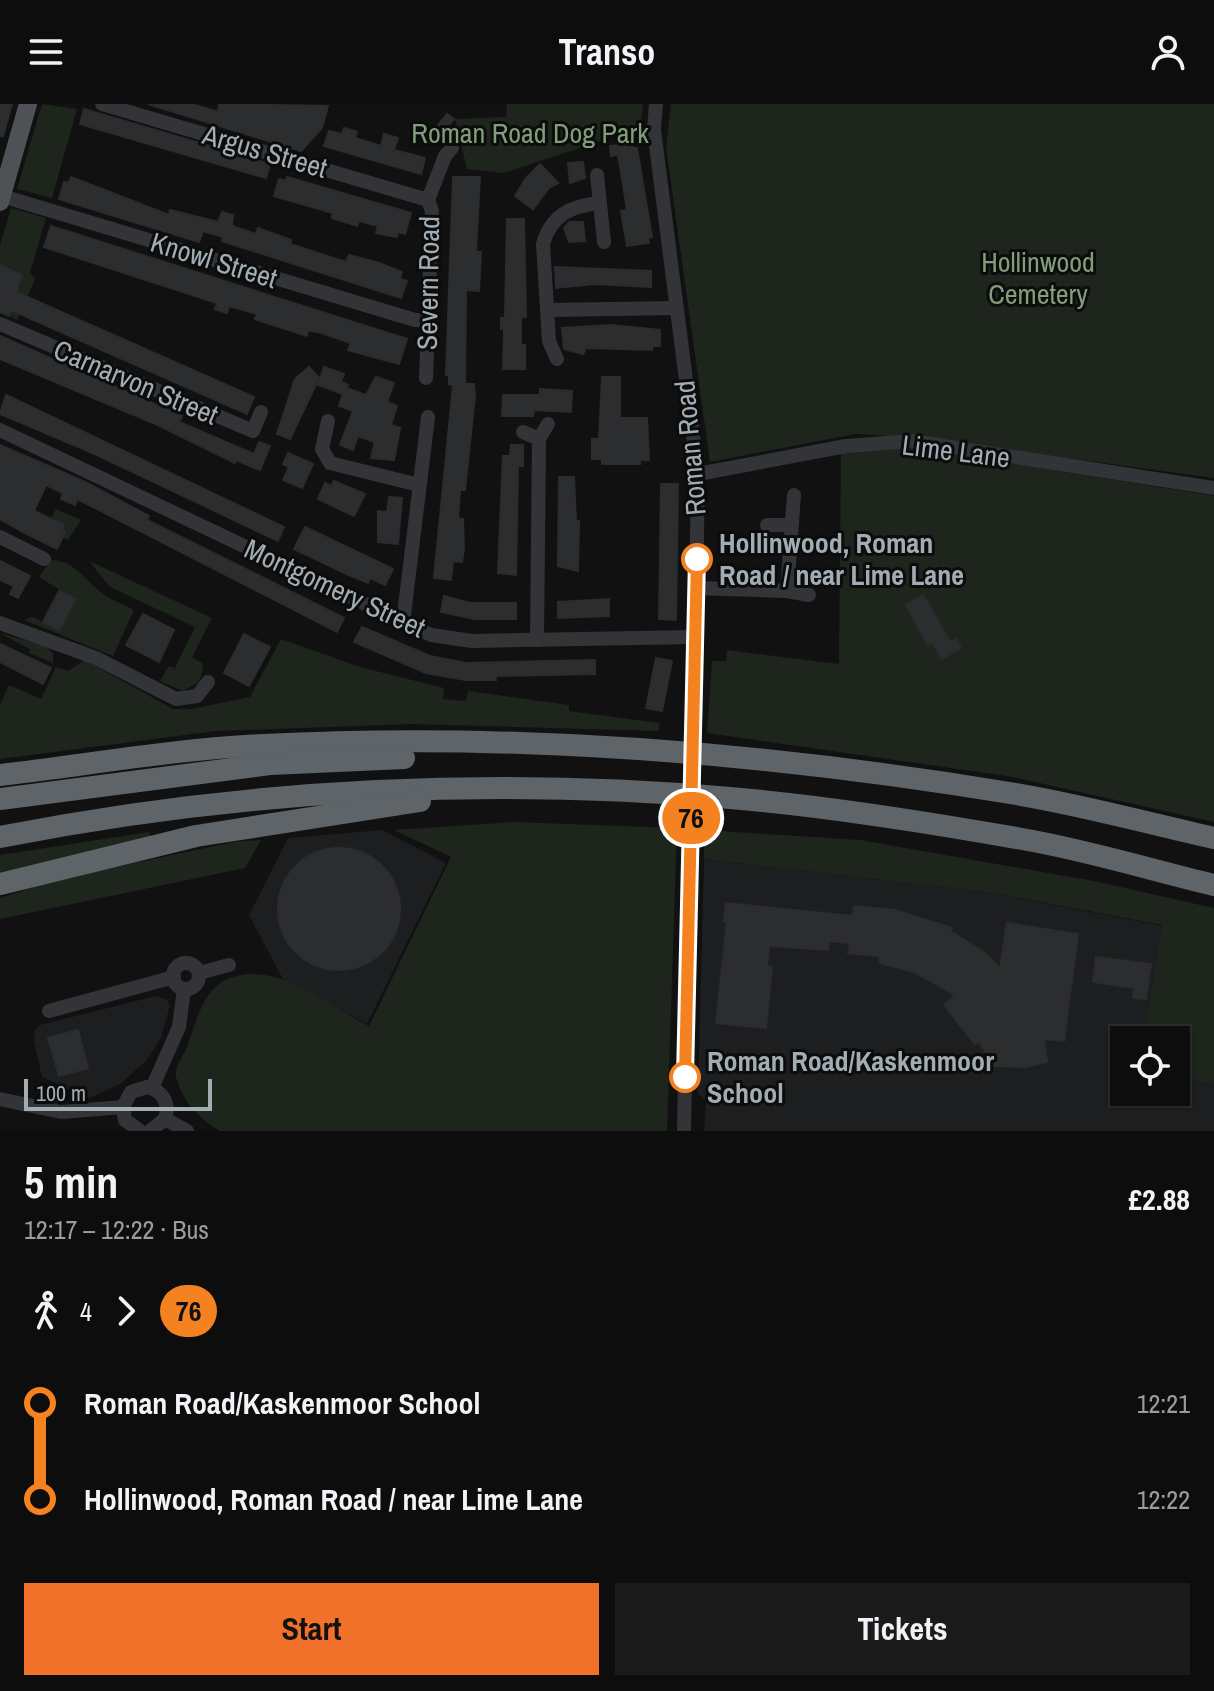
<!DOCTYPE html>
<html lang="en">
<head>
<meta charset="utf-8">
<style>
	:root { --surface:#0d0d0e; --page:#1b1b1c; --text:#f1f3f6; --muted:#9a9c9e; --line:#2d2d2e; --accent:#f1712a }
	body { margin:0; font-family:"Archivo Narrow",sans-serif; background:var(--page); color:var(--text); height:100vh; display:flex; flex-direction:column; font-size:30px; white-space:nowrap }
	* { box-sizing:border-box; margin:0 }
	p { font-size:26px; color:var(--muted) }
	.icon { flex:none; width:44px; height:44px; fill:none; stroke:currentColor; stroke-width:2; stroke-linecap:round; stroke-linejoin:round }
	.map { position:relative; height:1027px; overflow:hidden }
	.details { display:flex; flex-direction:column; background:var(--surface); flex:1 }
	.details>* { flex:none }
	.badge { padding:0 16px; border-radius:26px; font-size:28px; line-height:52px }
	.fabs { position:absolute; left:1110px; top:922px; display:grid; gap:16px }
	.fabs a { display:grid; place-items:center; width:80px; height:80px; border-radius:0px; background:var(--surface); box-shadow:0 2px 6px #0004,0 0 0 2px var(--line); font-size:40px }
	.scale { position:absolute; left:24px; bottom:20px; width:188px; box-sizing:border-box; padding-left:8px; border:4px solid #a2adb3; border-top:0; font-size:22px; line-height:28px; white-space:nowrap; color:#a2adb3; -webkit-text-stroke:6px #0c0c0d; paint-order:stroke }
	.map>.badge { position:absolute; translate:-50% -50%; box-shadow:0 0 0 4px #fff }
	.legs { display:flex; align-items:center; gap:12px; height:88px; padding:0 24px; font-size:26px }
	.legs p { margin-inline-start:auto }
	.summary { display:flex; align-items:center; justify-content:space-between; height:136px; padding:0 24px }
	h1 { font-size:44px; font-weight:800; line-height:60px }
	.cta { display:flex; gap:16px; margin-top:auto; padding:16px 24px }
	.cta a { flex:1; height:92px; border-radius:0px; background:var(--accent); color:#111; font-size:32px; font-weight:800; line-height:92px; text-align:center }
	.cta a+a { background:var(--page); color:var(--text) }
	ul { padding:0 24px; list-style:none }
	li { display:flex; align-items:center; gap:28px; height:96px; font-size:30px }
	li i { display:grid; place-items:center; width:12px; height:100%; margin:0 10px; background:currentColor }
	li i::after { content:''; width:20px; height:20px; margin:-10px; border:6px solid; border-radius:50%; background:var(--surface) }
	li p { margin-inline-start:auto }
	li:first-child i { background:linear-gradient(#0000 50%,currentColor 0) }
	li:last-child i { background:linear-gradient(currentColor 50%,#0000 0) }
	header { display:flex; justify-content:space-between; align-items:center; height:104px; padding:0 24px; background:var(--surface); font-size:36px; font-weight:800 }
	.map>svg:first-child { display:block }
	.built { fill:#1d1e1f; fill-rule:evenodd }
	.green { fill:#1e251d }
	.building { fill:#2c2d2e; stroke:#2b2c2e; stroke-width:2 }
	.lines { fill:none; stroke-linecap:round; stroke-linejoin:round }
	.minor { stroke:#323437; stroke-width:14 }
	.major { stroke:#4e5256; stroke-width:18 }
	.highway { stroke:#5e6468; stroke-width:22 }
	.minor-bridge { stroke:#323437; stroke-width:14 }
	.line-1-casing { stroke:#fff; stroke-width:18 }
	.line-1 { stroke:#f58220; stroke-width:12 }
	.stop-1-dot { fill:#fff; stroke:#f58220; stroke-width:4 }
	.labels { text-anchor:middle; stroke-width:6; stroke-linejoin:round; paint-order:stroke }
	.park-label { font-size:28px; fill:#829e79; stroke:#0c0c0d }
	.street-label { font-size:28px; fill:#a2adb3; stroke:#0c0c0d }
	.stop-label { font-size:28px; font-weight:bold; fill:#a2adb3; stroke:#0c0c0d; text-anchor:start }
</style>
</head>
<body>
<header><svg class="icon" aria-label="menu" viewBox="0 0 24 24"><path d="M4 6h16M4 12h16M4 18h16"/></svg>Transo<svg class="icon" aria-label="person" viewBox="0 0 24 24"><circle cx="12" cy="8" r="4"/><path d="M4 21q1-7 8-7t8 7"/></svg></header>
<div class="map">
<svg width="1214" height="1027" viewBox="0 0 1214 1027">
	<rect width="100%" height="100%" fill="#111112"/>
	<!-- built -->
	<g class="built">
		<path d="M382,726L446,759L367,920L283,875L249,811L288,734Z"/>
		<path d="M704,755L993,789L1214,832V1027H704L706,997L698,989ZM1124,936H1176V988H1124Z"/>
		<path d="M156,892L166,895L170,901L161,934L146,957L120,980L90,994L42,973L34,938L35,926L40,921Z"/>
	</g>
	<!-- green -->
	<g class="green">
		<path d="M42,0L77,5L52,94L17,85Z"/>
		<path d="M507,0H643L640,24L504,69L467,65L455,15L506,13Z"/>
		<path d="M671,0H1214V374L912,333L855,330L710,358L666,43Z"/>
		<path d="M11,104L46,114L30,169L35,175L17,216L9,212L16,167L0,161V141Z"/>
		<path d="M905,342L1214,392V718L1013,673L707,629L712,557H726L727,546L839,560L841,348Z"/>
		<path d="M56,405L81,416L68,436L62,433L64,421L59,419L54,422L56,417L51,415Z"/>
		<path d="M51,456C73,456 84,474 99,487C109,495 123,500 134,506L113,552L24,516L33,513L59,526L74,495L39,473Z"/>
		<path d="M89,457L212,514L192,553L202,559L203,565L199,578L183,587L160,577L169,562L175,564L195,523L110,483Z"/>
		<path d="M0,529L45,542L53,549V559L29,549L30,545Z"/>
		<path d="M281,535L360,563L444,584L443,595L466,597L468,587L569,601V607L660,619L658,627L412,620L216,627L0,655V601L9,581L41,595L56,563L68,567L85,556L173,605H192L250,593Z"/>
		<path d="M513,718L677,724L667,1027H220C197,1013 183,998 176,973C174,965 183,952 186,945C198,915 203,877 241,871C285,863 331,903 369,922L451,753L394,726Z"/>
		<path d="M704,726L860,736L1094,777L1214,804V979L1176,975V936H1144L1162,821L993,789L704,755Z"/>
		<path d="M149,728L150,734L0,771V751Z"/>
		<path d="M261,736L245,764L0,815V794L58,775L234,738Z"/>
	</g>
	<!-- building -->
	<g class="building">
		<path d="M0,0H12L3,32H0Z"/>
		<path d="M148,0H192L218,8L219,0L328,2L322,24L301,47Z"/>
		<path d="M84,5L270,60L266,74L80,20Z"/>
		<path d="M447,10L454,15L434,40L427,34Z"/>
		<path d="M344,24L357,28L355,34L381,42L384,30L398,34L394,46L425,54L421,70L324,42L329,27L342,30Z"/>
		<path d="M633,39V44H637L652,133L648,134L649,139L627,142L621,107L627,106L623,80L618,51L611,52L610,42Z"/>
		<path d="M583,58L585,74L570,79L568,59Z"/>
		<path d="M540,60L558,79L549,84L533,105L515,92L526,74Z"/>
		<path d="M71,73L169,111L170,106L218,118L222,108L233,111L232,122L256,130L258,124L291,136L290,140L346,158L349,151L379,159L402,168L400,175L407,177L401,194L222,137L223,133L203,127L199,138L59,95L64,78L69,79Z"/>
		<path d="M287,73L411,109L405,130L398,128L397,133L376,129L378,122L359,117L357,122L351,120L332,114L333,109L274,92L279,75L286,77Z"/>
		<path d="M453,73H480L476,148H481L479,187L466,186L465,280H474L475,292L465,386H460L458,414L463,415L464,445L462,458L453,457L451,476L434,474L453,281L449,280V272L446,271Z"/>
		<path d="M507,115H524L526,213H521V241H525V265H503L504,225H501V214H505Z"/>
		<path d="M583,118L585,137L569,138L564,124L569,118Z"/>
		<path d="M51,122L407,235L399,260L348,246L351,239L322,229L308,226L307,232L267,219L255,215L257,210L229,202L227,209L215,205L217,199L44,143Z"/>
		<path d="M0,161L22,171L16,188L254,293L247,310L11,206L9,212L0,208Z"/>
		<path d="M555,163L651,167V183L594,180L556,184Z"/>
		<path d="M610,221L660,226V242H652V246L586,244L583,250L564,245L562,224Z"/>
		<path d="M0,232L182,312L179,318L254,350L259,338L270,342L260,366L236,356L235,359L158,321L0,255Z"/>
		<path d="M309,263L319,274L290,335L277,330L295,275Z"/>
		<path d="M324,263L344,270L341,278L348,281L346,284L366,291L376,273L394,279L387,298L397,302L391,321L400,324L394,356L371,354L375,338L358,332L353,346L340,341L353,307L339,302L343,290L318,281Z"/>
		<path d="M602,273H620V314H647L649,356H640V360H602V355H592V335H599Z"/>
		<path d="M540,285L572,287L571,308L534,306L533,312H502L503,291H540Z"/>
		<path d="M6,291L284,423L278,437L95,350L0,310Z"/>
		<path d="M0,341L85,378L149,412L147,416L344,514L337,528L105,409L77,395L75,401L61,395L63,389L46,381L34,407L64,421L62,426L65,428L57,445L25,429L0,415Z"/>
		<path d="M511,341H523V362H518L516,471L498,469L503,352H510Z"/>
		<path d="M288,349L313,360L302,384L283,376L289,363L283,360Z"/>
		<path d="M559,373H574L576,417H579L578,467L558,462Z"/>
		<path d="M334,377L365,390L354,412L318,395L325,379L331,382Z"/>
		<path d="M661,380H678L676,516L659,515Z"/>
		<path d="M389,393L402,394L398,440L378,438V407L387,408Z"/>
		<path d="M305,423L393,465L385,481L370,474L368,479L349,471L294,445Z"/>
		<path d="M0,457L30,472L18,494L10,490L14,482L0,476Z"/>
		<path d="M59,487L75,495L59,526L43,518Z"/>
		<path d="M923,491L950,538L956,535L961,544L942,555L932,538L928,541L906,501Z"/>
		<path d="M444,492L470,499H516V515H475L441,508Z"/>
		<path d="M609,495V512L558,514V498Z"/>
		<path d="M143,510L174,526L159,558L126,541Z"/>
		<path d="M362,523L430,552L466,559L595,556V570L495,572L496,576H466L426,569L354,538Z"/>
		<path d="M244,530L270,543L249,582L224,569Z"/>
		<path d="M0,540L51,564L43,580L0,558Z"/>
		<path d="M656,554L672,557L662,607L646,604Z"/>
		<circle cx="339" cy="805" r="61"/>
		<path d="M726,799L853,812L854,802L895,806L952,824L950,827L984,848L1000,864L1007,819L1078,830L1064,937L1044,935L1047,958L1025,963L993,962L979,937L975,940L944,901L955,891L914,868L880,859L879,852L848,849L850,839L829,837L828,846L769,842L767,862L772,863L766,924L716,919L727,817H724Z"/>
		<path d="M1096,853L1151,860L1146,895L1133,894L1134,884L1093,878Z"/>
		<path d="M78,926L88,964L59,972L48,934Z"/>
	</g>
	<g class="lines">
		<!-- minor -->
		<g class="minor">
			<path d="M102,0L428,96"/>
			<path d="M656,0L654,26L698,370L694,621"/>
			<path d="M597,71L604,138"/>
			<path d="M2,92L415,216H428"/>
			<path d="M428,96L445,52L452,44"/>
			<path d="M549,206L676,204"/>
			<path d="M0,220L253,327L261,308"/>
			<path d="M557,255L549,237L543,140C551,111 571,102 599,99"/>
			<path d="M426,274L432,107L428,96"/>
			<path d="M328,317L322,345L330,359L419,381"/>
			<path d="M0,326L431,531L472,537L695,533"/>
			<path d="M523,328L539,335L548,320"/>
			<path d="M698,370L846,342L912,337L1214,384"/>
			<path d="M767,421H790"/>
			<path d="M0,433L44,455"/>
			<path d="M696,484L787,487L809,491"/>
			<path d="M787,487L794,391"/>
			<path d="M0,519L96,554L176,595L197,592L208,578"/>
			<path d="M403,519L428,313"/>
			<path d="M537,536L539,335"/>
			<circle cx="186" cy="872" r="13"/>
			<path d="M199,869L229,861"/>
			<path d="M49,907L174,873"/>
			<path d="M152,984L179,923L184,885"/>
			<path d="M0,995L61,1008L123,1003"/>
			<path d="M165,1015L187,1027"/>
			<path d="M140,1027L125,1016L123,1003L131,988L147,983C163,987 170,999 165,1015L150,1027"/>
			<path d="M684,1027L690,729"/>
		</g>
		<!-- major -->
		<path class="major" d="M0,98L28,0"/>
		<!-- highway -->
		<g class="highway">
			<path d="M0,671C87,661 175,645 263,641C513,628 769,649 1016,690C1082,701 1148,719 1214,734"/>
			<path d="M0,695L270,660L404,654"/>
			<path d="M0,733C239,686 487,673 730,694C827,702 926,718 1022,735C1087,746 1151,766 1214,781"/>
			<path d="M0,780L196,732L420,697"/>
		</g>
		<!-- minor-bridge -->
		<path class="minor-bridge" d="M690,729L694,621"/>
	</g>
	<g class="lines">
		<!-- line-1 casing -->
		<g class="line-1-casing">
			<path id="line-1" d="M685,973L697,455"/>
		</g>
		<!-- line-1 -->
		<use href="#line-1" class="line-1"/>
	</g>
	<!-- markers -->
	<g class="stop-1-dot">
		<circle cx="697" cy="455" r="14"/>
		<circle cx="685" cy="973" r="14"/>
	</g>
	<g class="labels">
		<!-- park labels -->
		<g class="park-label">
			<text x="530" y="39">Roman Road Dog Park</text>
			<text x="1038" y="168">Hollinwood<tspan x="1038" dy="32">Cemetery</tspan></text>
		</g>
		<!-- street labels -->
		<g class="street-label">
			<text transform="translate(265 47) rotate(16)" y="10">Argus Street</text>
			<text transform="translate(214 156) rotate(17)" y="10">Knowl Street</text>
			<text transform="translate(428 179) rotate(-89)" y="10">Severn Road</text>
			<text transform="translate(136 278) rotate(23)" y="10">Carnarvon Street</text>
			<text transform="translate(690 344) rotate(-95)" y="10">Roman Road</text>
			<text transform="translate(956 347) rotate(7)" y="10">Lime Lane</text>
			<text transform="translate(335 484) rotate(25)" y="10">Montgomery Street</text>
		</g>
		<!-- stop labels -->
		<g class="stop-label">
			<text x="719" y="449">Hollinwood, Roman<tspan x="719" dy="32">Road / near Lime Lane</tspan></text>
			<text x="707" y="967">Roman Road/Kaskenmoor<tspan x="707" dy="32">School</tspan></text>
		</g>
	</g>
</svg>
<div class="fabs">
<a><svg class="icon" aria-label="locate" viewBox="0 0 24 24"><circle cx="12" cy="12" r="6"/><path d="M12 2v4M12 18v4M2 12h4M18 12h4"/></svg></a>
</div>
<div class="scale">100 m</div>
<b class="badge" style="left:691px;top:714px;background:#f58220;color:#111">76</b>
</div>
<section class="details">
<div class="summary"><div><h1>5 min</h1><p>12:17 – 12:22 · Bus</p></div><b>£2.88</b></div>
<div class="legs"><svg class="icon" aria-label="walk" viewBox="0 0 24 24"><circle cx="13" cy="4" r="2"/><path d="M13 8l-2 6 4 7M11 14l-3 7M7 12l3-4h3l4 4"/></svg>4<svg class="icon" aria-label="forward" viewBox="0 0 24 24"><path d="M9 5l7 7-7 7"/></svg><b class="badge" style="background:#f58220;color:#111">76</b></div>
<ul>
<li><i style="color:#f58220"></i><b>Roman Road/Kaskenmoor School</b><p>12:21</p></li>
<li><i style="color:#f58220"></i><b>Hollinwood, Roman Road / near Lime Lane</b><p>12:22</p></li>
</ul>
<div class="cta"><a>Start</a><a>Tickets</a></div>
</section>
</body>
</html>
